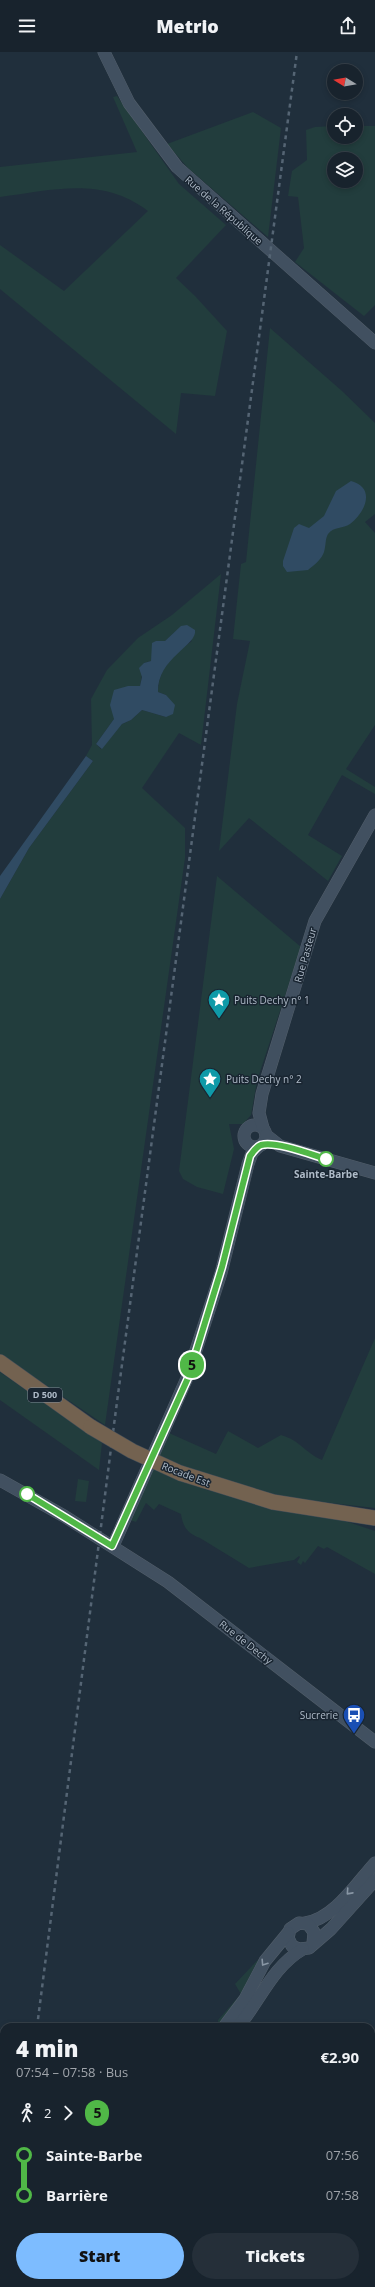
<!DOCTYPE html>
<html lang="en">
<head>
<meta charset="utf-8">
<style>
	:root { --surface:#18232d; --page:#252f39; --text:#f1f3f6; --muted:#9fa4aa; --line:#364049; --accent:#7dbcff }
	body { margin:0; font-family:"Open Sans",sans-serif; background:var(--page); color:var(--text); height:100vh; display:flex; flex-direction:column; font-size:15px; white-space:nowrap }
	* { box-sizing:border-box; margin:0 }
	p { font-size:13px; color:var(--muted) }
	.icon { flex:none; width:22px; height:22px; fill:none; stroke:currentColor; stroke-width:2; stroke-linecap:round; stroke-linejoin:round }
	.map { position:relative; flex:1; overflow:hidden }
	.side { position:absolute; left:0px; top:1971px; width:375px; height:264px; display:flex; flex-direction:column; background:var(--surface); border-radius:12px 12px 0 0; box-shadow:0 2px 6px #0003,0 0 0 1px var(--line) }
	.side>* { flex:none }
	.badge { padding:0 8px; border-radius:13px; font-size:14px; line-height:26px }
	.needle { width:26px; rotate:281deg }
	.buttons { position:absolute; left:327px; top:12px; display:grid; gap:8px }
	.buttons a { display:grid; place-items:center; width:36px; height:36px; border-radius:50%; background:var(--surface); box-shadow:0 2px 6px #0003,0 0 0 1px var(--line); font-size:20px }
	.map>.badge { position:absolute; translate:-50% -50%; box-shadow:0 0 0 2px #fff }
	.legs { display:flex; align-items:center; gap:6px; height:44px; padding:0 16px; font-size:13px }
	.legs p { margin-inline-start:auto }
	.summary { display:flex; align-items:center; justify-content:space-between; height:68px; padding:0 16px }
	h1 { font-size:22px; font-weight:800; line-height:30px }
	.action { display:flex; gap:8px; margin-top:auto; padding:8px 16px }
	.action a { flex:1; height:46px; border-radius:24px; background:var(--accent); color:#111; font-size:16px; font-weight:800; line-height:46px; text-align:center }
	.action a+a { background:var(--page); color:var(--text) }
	ul { padding:0 16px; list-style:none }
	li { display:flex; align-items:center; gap:14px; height:40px; font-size:15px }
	li i { display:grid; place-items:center; width:6px; height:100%; margin:0 5px; background:currentColor }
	li i::after { content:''; width:10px; height:10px; margin:-5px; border:3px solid; border-radius:50%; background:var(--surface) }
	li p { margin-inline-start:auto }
	li:first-child i { background:linear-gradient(#0000 50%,currentColor 0) }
	li:last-child i { background:linear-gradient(currentColor 50%,#0000 0) }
	header { display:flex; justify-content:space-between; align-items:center; height:52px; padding:0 16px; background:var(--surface); font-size:18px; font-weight:800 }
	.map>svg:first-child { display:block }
	.green { fill:#223d3d; fill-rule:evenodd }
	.water { fill:#304b63 }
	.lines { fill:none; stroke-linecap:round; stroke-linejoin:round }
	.secondary-casing { stroke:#525e6a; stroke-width:13 }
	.highway-casing { stroke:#3f4b57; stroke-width:16 }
	.secondary { stroke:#415060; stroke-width:12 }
	.highway { stroke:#736250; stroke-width:15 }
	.rail { stroke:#556574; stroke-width:2.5; stroke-dasharray:4 4; stroke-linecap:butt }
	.secondary-bridge-casing { stroke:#525e6a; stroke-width:13; stroke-linecap:butt }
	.highway-bridge-casing { stroke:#3f4b57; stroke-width:16; stroke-linecap:butt }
	.secondary-bridge { stroke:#415060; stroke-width:12 }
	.highway-bridge { stroke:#736250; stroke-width:15 }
	.oneway { stroke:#8896a4 }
	.line-1-casing { stroke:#fff; stroke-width:9 }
	.line-1 { stroke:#50b847; stroke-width:6 }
	.stop-1-dot { fill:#fff; stroke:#50b847; stroke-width:2 }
	.labels { text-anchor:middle; stroke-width:3; stroke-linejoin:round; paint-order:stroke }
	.shield { fill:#192531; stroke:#828e9b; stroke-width:1 }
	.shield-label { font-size:9px; font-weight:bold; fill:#afbbc8 }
	.street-label { font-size:10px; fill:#afbbc8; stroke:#192531 }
	.poi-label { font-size:10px; fill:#afbbc8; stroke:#192531; text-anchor:start }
	.stop-label { font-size:10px; font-weight:bold; fill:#afbbc8; stroke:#192531 }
</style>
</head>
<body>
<header><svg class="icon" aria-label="menu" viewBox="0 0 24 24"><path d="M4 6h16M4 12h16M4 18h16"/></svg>Metrio<svg class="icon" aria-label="share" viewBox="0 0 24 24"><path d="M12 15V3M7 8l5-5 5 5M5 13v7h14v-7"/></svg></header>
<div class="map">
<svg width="375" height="2235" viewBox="0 0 375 2235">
	<rect width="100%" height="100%" fill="#202f3c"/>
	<!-- green -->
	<g class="green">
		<path d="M117,44L179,132L226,173L176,226L195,244L227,279L215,344L181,341L176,382L0,237V193L64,239L148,159C102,124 53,138 0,145V115L137,100L113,45Z"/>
		<path d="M253,60L281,76L268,185L188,116L167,92Z"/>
		<path d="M334,74V85H356V74H375V253L364,264L295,210L304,196L298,145L288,144L292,119L307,108L306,78L315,75ZM334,107H356V129H334Z"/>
		<path d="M270,276L342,339L375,371V462L365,470L375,481V673L346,717L375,735V742L342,723L308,783L342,804L328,829L249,766L219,799L237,652L250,589L233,587L241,512L246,510Z"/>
		<path d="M221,522L201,693L179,681L142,736L185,776V806L105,1373L0,1302V847L29,796L93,709L86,704L92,693L91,647L107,618L138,586L172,563ZM176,579L192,589C174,602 158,617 158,640L166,643V665L142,658L131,668L122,672L101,697L96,692L114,667L128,634H140L144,611L151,609L156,589H165Z"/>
		<path d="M217,824L301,895L257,1029L251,1063L243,1072H229L234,1097L223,1142L197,1135L183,1127L179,1119Z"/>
		<path d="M375,1286V1456C333,1451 291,1447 250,1437C219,1430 188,1416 158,1403L169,1381L216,1402L228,1379L258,1396L281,1383C301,1389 304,1400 322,1408Z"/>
		<path d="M0,1320L102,1391L99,1418L0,1348Z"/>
		<path d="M153,1416L207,1438L348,1470L375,1479V1522L327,1495L324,1497L318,1494L305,1511L303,1509L301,1513L297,1510L300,1505L299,1504L294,1508L249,1516L200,1486C187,1481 183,1475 181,1462L159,1452L154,1458L146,1451L136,1470L130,1468Z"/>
		<path d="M78,1427L89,1429L86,1450L75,1449Z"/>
		<path d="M270,1895L257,1915L255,1914L246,1932L248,1934L218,1975V1968L241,1942L235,1932Z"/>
		<path d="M12,2231H53L56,2235H12Z"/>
	</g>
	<!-- water -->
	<g class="water">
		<path d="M351,429C375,435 367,459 350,472C343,477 334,474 328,482C325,487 326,494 324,500C322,507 313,514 308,518L287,520L283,514V509L294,476L299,472L309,476L324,464L336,439Z"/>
		<path d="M187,573L195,578C198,593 157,606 158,640L166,643L175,653L173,662L166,665L142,658L131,668L122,672L102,697L96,692L114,667L110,653L114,638L128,634H140L142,625L139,616L144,611L151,609L152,591L156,589H165L181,574Z"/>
		<path d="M86,704L93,709L29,796L0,847V824Z"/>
	</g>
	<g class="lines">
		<!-- secondary casing -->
		<g class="secondary-casing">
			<g id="secondary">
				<path d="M104,0L129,51L177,115L375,291"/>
				<circle cx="255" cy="1084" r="11"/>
				<path d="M263,1076L259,1061L262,1042L315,869L375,763"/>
				<path d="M266,1083L280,1094L375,1121"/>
				<path d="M0,1428L64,1464L168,1530L375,1690"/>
				<path d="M113,1494L187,1326L221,1221L248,1112L252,1101L258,1095"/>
				<path d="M305,1871C334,1867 356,1832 375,1811"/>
				<path d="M313,1891L314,1880L308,1872L299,1871L290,1877L288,1886L292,1894L299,1897L309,1896L331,1877L375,1828"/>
				<path d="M224,1975L245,1947L265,1909L288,1881"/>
				<path d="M238,1975C260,1949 272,1915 303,1897"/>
				<path d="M224,2231L229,2235"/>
			</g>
		</g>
		<!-- highway casing -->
		<g class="highway-casing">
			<g id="highway">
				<path d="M0,1310L91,1375"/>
				<path d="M180,1421L273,1450L375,1466"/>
			</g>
		</g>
		<!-- secondary -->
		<use href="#secondary" class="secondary"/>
		<!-- highway -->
		<use href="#highway" class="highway"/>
		<!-- rail -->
		<g class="rail">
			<path d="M37,1975L115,1365L297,0"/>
			<path d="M371,2124L375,2122"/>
			<path d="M3,2235L4,2227"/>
			<path d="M231,2235L235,2231"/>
		</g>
		<!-- secondary-bridge casing -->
		<g class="secondary-bridge-casing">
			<path id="secondary-bridge" d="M0,2234L4,2230"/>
		</g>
		<!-- highway-bridge casing -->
		<g class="highway-bridge-casing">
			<path id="highway-bridge" d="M91,1375L132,1399L180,1421"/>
		</g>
		<!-- secondary-bridge -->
		<use href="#secondary-bridge" class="secondary-bridge"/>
		<!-- highway-bridge -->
		<use href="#highway-bridge" class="highway-bridge"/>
	</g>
	<!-- one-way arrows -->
	<defs><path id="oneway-chevron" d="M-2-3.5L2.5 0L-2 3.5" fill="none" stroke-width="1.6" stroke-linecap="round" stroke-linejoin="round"/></defs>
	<g class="oneway">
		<use href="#oneway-chevron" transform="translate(349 1840) rotate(132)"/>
		<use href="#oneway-chevron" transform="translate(264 1911) rotate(123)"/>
	</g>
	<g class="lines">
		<!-- line-1 casing -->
		<g class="line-1-casing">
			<path id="line-1" d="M27,1442L112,1494L188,1326L222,1215L250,1104C253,1100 256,1095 261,1093C276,1089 310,1102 326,1107"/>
		</g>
		<!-- line-1 -->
		<use href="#line-1" class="line-1"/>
	</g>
	<!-- icons -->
	<defs>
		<g id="sight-pin" transform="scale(1.15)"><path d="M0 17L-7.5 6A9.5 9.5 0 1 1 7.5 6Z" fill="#0f9aa8" stroke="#192531"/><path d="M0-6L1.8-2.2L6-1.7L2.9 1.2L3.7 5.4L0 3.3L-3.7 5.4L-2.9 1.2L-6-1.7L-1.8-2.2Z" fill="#fff"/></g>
		<g id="bus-pin" transform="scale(1.15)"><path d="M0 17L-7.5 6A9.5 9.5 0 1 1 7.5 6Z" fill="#1a4fb4" stroke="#192531"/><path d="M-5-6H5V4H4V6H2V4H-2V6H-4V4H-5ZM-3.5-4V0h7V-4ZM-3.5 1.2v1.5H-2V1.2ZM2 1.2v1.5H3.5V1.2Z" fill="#fff"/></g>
	</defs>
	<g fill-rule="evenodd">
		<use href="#sight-pin" x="219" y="948"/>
		<use href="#sight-pin" x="210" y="1027"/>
		<use href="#bus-pin" x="354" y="1663"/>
	</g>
	<!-- markers -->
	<g class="stop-1-dot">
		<circle cx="326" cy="1107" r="7"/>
		<circle cx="27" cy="1442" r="7"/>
	</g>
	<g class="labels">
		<!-- shield labels -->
		<rect class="shield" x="28" y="1336" width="34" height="14" rx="3"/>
		<g class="shield-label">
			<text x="45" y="1346">D 500</text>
		</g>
		<!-- street labels -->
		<g class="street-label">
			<text transform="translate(224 158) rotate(41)" y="4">Rue de la République</text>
			<text transform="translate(305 903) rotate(-74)" y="4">Rue Pasteur</text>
			<text transform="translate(186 1422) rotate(21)" y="4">Rocade Est</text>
			<text transform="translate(246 1590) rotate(38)" y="4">Rue de Dechy</text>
		</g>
		<!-- poi labels -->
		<g class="poi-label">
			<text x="234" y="952">Puits Dechy n° 1</text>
			<text x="226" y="1031">Puits Dechy n° 2</text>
			<text x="338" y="1667" text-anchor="end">Sucrerie</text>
		</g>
		<!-- stop labels -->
		<g class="stop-label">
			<text x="326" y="1126">Sainte-Barbe</text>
		</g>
	</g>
</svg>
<div class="buttons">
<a><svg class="needle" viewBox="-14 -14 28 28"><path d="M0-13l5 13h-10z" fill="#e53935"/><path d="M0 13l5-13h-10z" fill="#9fa4aa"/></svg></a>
<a><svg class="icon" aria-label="locate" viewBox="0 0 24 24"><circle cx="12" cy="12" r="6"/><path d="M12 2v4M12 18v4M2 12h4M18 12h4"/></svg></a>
<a><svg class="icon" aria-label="layers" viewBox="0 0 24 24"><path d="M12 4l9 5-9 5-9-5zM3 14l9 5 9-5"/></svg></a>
</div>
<b class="badge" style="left:192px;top:1313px;background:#50b847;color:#111">5</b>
<section class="side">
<div class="summary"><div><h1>4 min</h1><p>07:54 – 07:58 · Bus</p></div><b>€2.90</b></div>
<div class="legs"><svg class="icon" aria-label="walk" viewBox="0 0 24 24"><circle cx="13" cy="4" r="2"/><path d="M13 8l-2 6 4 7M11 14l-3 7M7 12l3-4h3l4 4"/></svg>2<svg class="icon" aria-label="forward" viewBox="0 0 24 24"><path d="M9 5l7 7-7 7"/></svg><b class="badge" style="background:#50b847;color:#111">5</b></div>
<ul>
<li><i style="color:#50b847"></i><b>Sainte-Barbe</b><p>07:56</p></li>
<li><i style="color:#50b847"></i><b>Barrière</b><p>07:58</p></li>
</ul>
<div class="action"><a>Start</a><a>Tickets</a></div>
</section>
</div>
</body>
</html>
